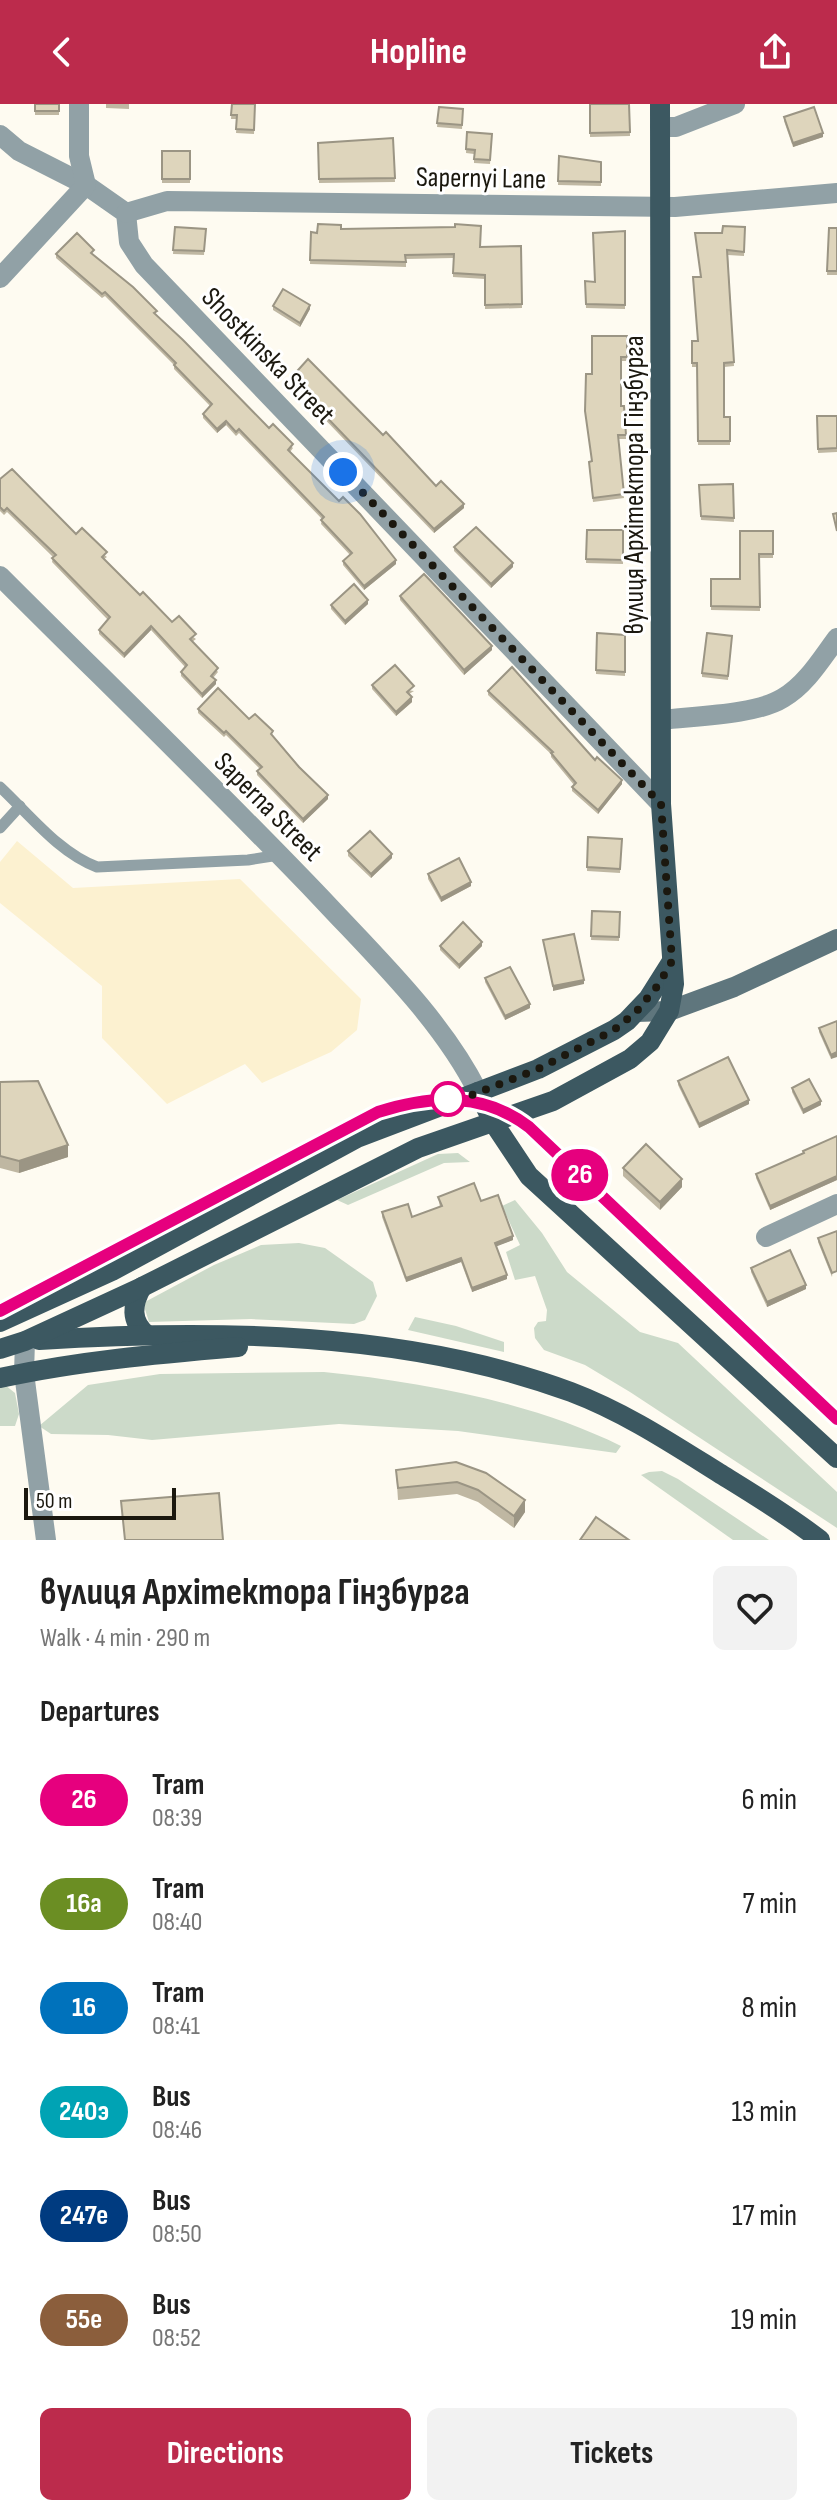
<!DOCTYPE html>
<html lang="en">
<head>
<meta charset="utf-8">
<style>
	:root { --surface:#fff; --page:#f2f2f2; --text:#222; --muted:#767676; --accent:#bc2b4c }
	body { margin:0; font-family:"Sofia Sans Condensed",sans-serif; background:var(--page); color:var(--text); height:100vh; display:flex; flex-direction:column; font-size:30px; white-space:nowrap }
	* { box-sizing:border-box; margin:0 }
	p { font-size:26px; color:var(--muted) }
	.icon { flex:none; width:44px; height:44px; fill:none; stroke:currentColor; stroke-width:2; stroke-linecap:round; stroke-linejoin:round }
	.map { position:relative; height:1436px; overflow:hidden }
	.drawer { display:flex; flex-direction:column; background:var(--surface); flex:1 }
	.drawer>* { flex:none }
	.badge { padding:0 16px; border-radius:26px; font-size:28px; line-height:52px }
	.scale { position:absolute; left:24px; bottom:20px; width:152px; box-sizing:border-box; padding-left:8px; border:4px solid #1b180f; border-top:0; font-size:22px; line-height:28px; white-space:nowrap; color:#1b180f; -webkit-text-stroke:6px #fff; paint-order:stroke }
	.you { position:absolute; width:40px; height:40px; margin:-20px; border:6px solid #fff; border-radius:50%; background:#1a73e8; box-shadow:0 0 0 12px #1a73e833 }
	.map>.badge { position:absolute; translate:-50% -50%; box-shadow:0 0 0 4px #fff }
	h2 { padding:0 40px; font-size:30px; line-height:72px }
	.round { display:grid; place-items:center; flex:none; width:84px; height:84px; border-radius:12px; background:var(--page) }
	.overview { display:flex; align-items:center; justify-content:space-between; height:136px; padding:0 40px }
	h1 { font-size:38px; font-weight:700; line-height:60px }
	.action { display:flex; gap:16px; margin-top:auto; padding:16px 40px }
	.action a { flex:1; height:92px; border-radius:12px; background:var(--accent); color:#fff; font-size:32px; font-weight:700; line-height:92px; text-align:center }
	.action a+a { background:var(--page); color:var(--text) }
	ul { padding:0; list-style:none }
	li { display:flex; align-items:center; gap:24px; height:104px; padding:0 40px }
	li div { flex:1 }
	li b { display:block; font-size:30px }
	li em { font-style:normal }
	li .badge { min-width:88px; font-weight:700; text-align:center }
	header { display:flex; justify-content:space-between; align-items:center; height:104px; padding:0 40px; background:var(--accent); color:#fff; font-size:36px; font-weight:700 }
	.map>svg:first-child { display:block }
	.built { fill:#fcf1d0 }
	.green { fill:#ccdac9 }
	.lines { fill:none; stroke-linecap:round; stroke-linejoin:round }
	.lane { stroke:#91a1a6; stroke-width:11 }
	.street { stroke:#91a1a6; stroke-width:20 }
	.secondary { stroke:#5f767d; stroke-width:20 }
	.primary { stroke:#3c5861; stroke-width:20 }
	.tram { stroke:#524f45; stroke-width:2 }
	.wall { fill:#bfb7a2 }
	.shaded-wall { fill:#9b9584 }
	.building { fill:#ded5bc; stroke:#9b9584; stroke-width:2 }
	.line-casing { stroke:#fff; stroke-width:18 }
	.line { stroke:#e6007e; stroke-width:12 }
	.walk { stroke:#1b180f; stroke-width:8; stroke-dasharray:0 14.4 }
	.stop-dot { fill:#fff; stroke:#e6007e; stroke-width:4 }
	.labels { text-anchor:middle; stroke-width:6; stroke-linejoin:round; paint-order:stroke }
	.street-label { font-size:28px; fill:#1b180f; stroke:#fff }
</style>
</head>
<body>
<header><svg class="icon" aria-label="back" viewBox="0 0 24 24"><path d="M15 5l-7 7 7 7"/></svg>Hopline<svg class="icon" aria-label="share" viewBox="0 0 24 24"><path d="M12 15V3M7 8l5-5 5 5M5 13v7h14v-7"/></svg></header>
<div class="map">
<svg width="837" height="1436" viewBox="0 0 837 1436">
	<rect width="100%" height="100%" fill="#fefbf1"/>
	<!-- built -->
	<path class="built" d="M17,737L73,784L240,775L361,895L357,926L331,948L262,979L245,960L167,1000L102,934V882L0,799V758Z"/>
	<!-- green -->
	<g class="green">
		<path d="M458,1049L470,1058L444,1059L348,1101L337,1096L438,1050Z"/>
		<path d="M515,1096L542,1129L567,1168L640,1228L678,1239L837,1388V1424L630,1288L585,1261L544,1246L535,1234L534,1224L538,1218L546,1217L547,1206L535,1172L515,1176L506,1148L520,1141L502,1102Z"/>
		<path d="M299,1139L325,1144L373,1178L377,1192L365,1216L354,1220L251,1215L149,1218L143,1199L214,1161L261,1141Z"/>
		<path d="M415,1213L456,1222L504,1238V1248L408,1226Z"/>
		<path d="M324,1268C422,1278 532,1298 621,1342L616,1349L458,1327L339,1320L152,1336L108,1331L51,1330L39,1322L88,1281L160,1270Z"/>
		<path d="M5,1281L15,1289L19,1310L15,1322H0V1282Z"/>
		<path d="M662,1367L678,1375L769,1436H733L641,1371L649,1368Z"/>
	</g>
	<g class="lines">
		<!-- lane -->
		<g class="lane">
			<path d="M0,683C29,710 59,749 97,763L248,756L279,751"/>
			<path d="M0,724L20,702"/>
		</g>
		<!-- street -->
		<g class="street">
			<path d="M660,23H676L735,0"/>
			<path d="M0,31L19,47L86,81L126,109L129,138L144,161L661,700"/>
			<path d="M126,109L167,97L675,103L837,89"/>
			<path d="M0,174L86,81L79,52V0"/>
			<path d="M0,472C108,580 217,685 322,795C377,854 442,916 478,988"/>
			<path d="M662,616C695,612 756,611 783,594C806,581 822,554 837,534"/>
			<path d="M766,1133L837,1100"/>
			<path d="M25,1237L24,1269L46,1436"/>
		</g>
		<!-- secondary -->
		<path class="secondary" d="M636,908L669,907L734,883L837,835"/>
		<!-- primary -->
		<g class="primary">
			<path d="M478,988L493,1018L529,1072L837,1354"/>
			<path d="M142,1183C132,1200 130,1217 147,1231"/>
			<path d="M0,1218L112,1167L357,1034L538,965L614,926L627,917L648,895L672,857"/>
			<path d="M39,1236C212,1225 407,1227 571,1288C624,1308 671,1339 719,1369C753,1390 788,1411 820,1436"/>
			<path d="M0,1245L25,1237L142,1183L418,1044L553,997L630,955L650,938L669,907L674,880L661,700L660,0"/>
			<path d="M0,1274C78,1257 158,1250 238,1243"/>
		</g>
		<!-- tram -->
		<path class="tram" d="M0,1207L378,1008C431,992 484,987 529,1023L837,1315"/>
	</g>
	<!-- wall -->
	<g class="wall">
		<rect x="35" y="0" width="24" height="11"/>
		<path d="M106,0H129V5L106,4Z"/>
		<path d="M232,0H255L254,30L236,29L237,15H231Z"/>
		<path d="M590,0H629L630,32L590,33Z"/>
		<path d="M439,3L463,5L462,25L437,23Z"/>
		<path d="M784,13L823,33L793,43L784,17Z"/>
		<path d="M467,28L492,30L490,60L474,59V50L466,49Z"/>
		<path d="M393,34L395,78L319,79L318,39Z"/>
		<rect x="162" y="47" width="28" height="32"/>
		<path d="M559,52L601,58V82L558,81Z"/>
		<path d="M175,123L206,125L204,151L173,150Z"/>
		<path d="M745,123L744,152L728,151L734,262L724,263V313H730V341H698L697,263H692V237H698L722,129Z"/>
		<path d="M829,124H837V171H827Z"/>
		<path d="M341,125L480,143L521,142L522,204L485,205V175L453,173V154L406,155V163L310,160L311,128L317,129Z"/>
		<path d="M625,127V205L586,204L585,177L595,178Z"/>
		<path d="M56,150H94L93,151L157,211L269,324L293,344L290,348L396,460L364,486L343,461V457L350,451L321,420L322,415L239,329L236,332L226,321L217,329L203,314V310L210,302L174,265V261L105,192L102,194L56,154Z"/>
		<path d="M273,202L310,205L300,223L273,206Z"/>
		<path d="M627,232V257H621V302H624L626,335H618L624,394L593,398L589,362L591,357Z"/>
		<path d="M290,275L383,331L436,382L464,404L434,429L290,279Z"/>
		<path d="M817,312H837V348L818,349Z"/>
		<path d="M0,375L107,453L104,455L140,491L172,518L196,535L192,538L218,568L213,574L216,580L202,594L181,572V568L185,563L151,526L124,554L99,530V526L108,516L52,458L53,453L7,408L4,411L0,407Z"/>
		<path d="M733,380L734,418L701,416L699,381Z"/>
		<path d="M587,426H623V460L586,459Z"/>
		<path d="M773,427V454H759L760,507L711,506V475H740Z"/>
		<path d="M454,443L513,463L491,484L454,447Z"/>
		<path d="M400,492L492,546L464,571L400,496Z"/>
		<path d="M368,500L345,521L331,505V501Z"/>
		<path d="M597,529L625,531V572L596,570Z"/>
		<path d="M732,532L728,576L702,573V569Z"/>
		<path d="M372,581L414,587L409,590L412,598L396,612L372,585Z"/>
		<path d="M488,587L595,656L622,680L598,710L572,687V683L574,681L551,653V650L488,591Z"/>
		<path d="M198,605L249,615L273,632L328,695L303,719L257,671V667L260,665L226,631L224,633L198,609Z"/>
		<path d="M588,733L622,735L620,769L587,767Z"/>
		<path d="M348,747L392,754L371,774L348,752Z"/>
		<path d="M428,770L471,782L441,798L428,775Z"/>
		<path d="M592,807L620,808L619,837L591,836Z"/>
		<path d="M440,842H482L459,865L440,846Z"/>
		<path d="M485,874L530,904L505,916L485,878Z"/>
		<path d="M837,917L831,955L819,928V924Z"/>
		<path d="M678,977L749,1000L699,1024L678,981Z"/>
		<path d="M0,978L68,1053L19,1069L0,1064Z"/>
		<path d="M792,984L821,1001L803,1010L792,988Z"/>
		<path d="M837,1032V1076L770,1106L756,1074V1070L804,1049Z"/>
		<path d="M623,1064L682,1083L660,1106L623,1072Z"/>
		<path d="M438,1093L481,1097L513,1136L496,1142L507,1175L472,1188L461,1158L406,1178L382,1113V1108L412,1113L440,1103Z"/>
		<path d="M837,1127L832,1173L818,1138V1134Z"/>
		<path d="M751,1164L806,1185L767,1203L751,1168Z"/>
		<path d="M456,1358L525,1408L514,1424L478,1398L457,1390L398,1396L396,1366Z"/>
	</g>
	<!-- shaded-wall -->
	<g class="shaded-wall">
		<path d="M823,29V33L793,43V39Z"/>
		<path d="M310,201V205L300,223V219Z"/>
		<path d="M226,317V321L217,329V325Z"/>
		<path d="M464,400V404L434,429V425Z"/>
		<path d="M396,456V460L364,486V482Z"/>
		<path d="M513,459V463L491,484V480Z"/>
		<path d="M368,496V500L345,521V517Z"/>
		<path d="M151,522V526L124,554V550Z"/>
		<path d="M492,542V546L464,571V566Z"/>
		<path d="M216,576V580L202,594V590Z"/>
		<path d="M412,593V598L396,612V608Z"/>
		<path d="M622,676V680L598,710V706Z"/>
		<path d="M328,691V695L303,719V715Z"/>
		<path d="M392,750V754L371,774V770Z"/>
		<path d="M471,778V782L441,798V794Z"/>
		<path d="M482,838V842L459,865V861Z"/>
		<path d="M584,876V880L553,887V882Z"/>
		<path d="M530,900V904L505,916V912Z"/>
		<path d="M837,948V953L831,955V951Z"/>
		<path d="M749,996V1000L699,1024V1020Z"/>
		<path d="M821,997V1001L803,1010V1006Z"/>
		<path d="M68,1041V1053L19,1069V1057Z"/>
		<path d="M837,1072V1076L770,1106V1102Z"/>
		<path d="M682,1075V1083L660,1106V1098Z"/>
		<path d="M513,1132V1136L495,1143V1139Z"/>
		<path d="M461,1154V1158L406,1178V1174Z"/>
		<path d="M507,1171V1175L472,1188V1184Z"/>
		<path d="M806,1181V1185L767,1203V1198Z"/>
		<path d="M525,1396V1408L514,1424V1412Z"/>
	</g>
	<!-- building -->
	<g class="building">
		<rect x="35" y="0" width="24" height="7"/>
		<path d="M232,0H255L254,26L236,25L237,11H231Z"/>
		<path d="M590,0H629L630,28L590,29Z"/>
		<path d="M439,3L463,5L462,21L437,19Z"/>
		<path d="M814,3L823,29L793,39L784,13Z"/>
		<path d="M467,28L492,30L490,56L474,55L475,46L466,45Z"/>
		<path d="M393,34L395,74L319,75L318,39Z"/>
		<rect x="162" y="47" width="28" height="28"/>
		<path d="M559,52L601,58V78L558,77Z"/>
		<path d="M318,120L341,121V125L455,123V120L481,122L480,143L521,142L522,200L485,201V171L453,169L454,150L405,151L406,158L310,156L311,128L317,129Z"/>
		<path d="M723,122L745,123L744,148L727,146L734,258L724,259V313H730V337H698L697,259H692V237H698L693,173H701L695,129H722Z"/>
		<path d="M175,123L206,125L204,147L173,146Z"/>
		<path d="M829,124H837V167H827Z"/>
		<path d="M625,127V201L586,200L585,177L595,178L593,129Z"/>
		<path d="M77,129L94,146L91,149L133,183L157,207L154,209L183,236L269,324L273,320L293,340L288,346L339,397L343,393L360,410L396,456L364,482L343,457L352,449L321,416L324,413L239,325L236,328L226,317L217,325L203,310L212,300L174,261L176,259L105,188L102,190L56,150Z"/>
		<path d="M283,185L310,201L300,219L273,202Z"/>
		<path d="M592,232H627V253H621V302H624L626,331H618L624,390L593,394L589,358L592,357L585,307L586,270H592Z"/>
		<path d="M308,255L383,331L386,328L436,382L441,377L464,400L434,425L290,275Z"/>
		<path d="M817,312H837V344L818,345Z"/>
		<path d="M12,365L76,430L82,424L107,448L102,453L140,491L143,488L172,518L179,512L196,530L190,535L218,564L211,572L216,576L202,590L181,568L187,561L151,522L124,550L99,526L110,513L52,454L56,451L7,404L4,407L0,403V375Z"/>
		<path d="M733,380L734,414L701,412L699,381Z"/>
		<path d="M837,409V427L833,410Z"/>
		<path d="M476,423L513,459L491,480L454,443Z"/>
		<path d="M587,426H623V456L586,455Z"/>
		<path d="M740,427H773V450H759L760,503L711,502V475H740Z"/>
		<path d="M424,470L492,542L464,566L400,492Z"/>
		<path d="M354,480L368,496L345,517L331,501Z"/>
		<path d="M597,529L625,531V568L596,566Z"/>
		<path d="M707,529L732,532L728,572L702,569Z"/>
		<path d="M395,561L414,582L407,588L412,593L396,608L372,581Z"/>
		<path d="M512,563L595,656L597,653L622,676L598,706L572,683L576,679L551,649L553,648L488,587Z"/>
		<path d="M218,584L249,615L255,610L273,627L271,630L299,663L328,691L303,715L257,667L262,663L226,627L224,629L198,605Z"/>
		<path d="M370,727L392,750L371,770L348,747Z"/>
		<path d="M588,733L622,735L620,765L587,763Z"/>
		<path d="M459,754L471,778L441,794L428,770Z"/>
		<path d="M592,807L620,808L619,833L591,832Z"/>
		<path d="M463,818L482,838L459,861L440,842Z"/>
		<path d="M574,830L584,876L553,882L543,836Z"/>
		<path d="M510,863L530,900L505,912L485,874Z"/>
		<path d="M837,917V948L831,951L819,924Z"/>
		<path d="M728,953L749,996L699,1020L678,977Z"/>
		<path d="M809,975L821,997L803,1006L792,984Z"/>
		<path d="M38,977L68,1041L19,1057L0,1052V978Z"/>
		<path d="M837,1032V1072L770,1102L756,1070L804,1049L803,1047Z"/>
		<path d="M646,1040L682,1075L660,1098L623,1064Z"/>
		<path d="M474,1079L481,1097L498,1091L513,1132L495,1139L507,1171L472,1184L461,1154L406,1174L382,1108L408,1100L412,1113L442,1102L438,1093Z"/>
		<path d="M837,1127V1167L832,1169L818,1134Z"/>
		<path d="M790,1146L806,1181L767,1198L751,1164Z"/>
		<path d="M456,1358L486,1369L525,1396L514,1412L478,1386L457,1378L398,1384L396,1366Z"/>
		<path d="M219,1389L223,1436H125L121,1397Z"/>
		<path d="M596,1413L629,1436H580Z"/>
	</g>
	<g class="lines">
		<!-- line casing -->
		<g class="line-casing">
			<path id="line" d="M0,1207L378,1008C431,991 484,988 529,1023L837,1315"/>
		</g>
		<!-- line -->
		<use href="#line" class="line"/>
		<!-- walk -->
		<path class="walk" d="M343,368L661,700L672,857L659,880L636,908L614,926L538,965L462,995H448"/>
	</g>
	<!-- markers -->
	<circle class="stop-dot" cx="448" cy="995" r="16"/>
	<g class="labels">
		<!-- street labels -->
		<g class="street-label">
			<text transform="translate(481 73) rotate(1)" y="10">Sapernyi Lane</text>
			<text transform="translate(269 251) rotate(46)" y="10">Shostkinska Street</text>
			<text transform="translate(633 381) rotate(-90)" y="10">вулиця Архітектора Гінзбурга</text>
			<text transform="translate(269 702) rotate(45)" y="10">Saperna Street</text>
		</g>
	</g>
</svg>
<div class="scale">50 m</div>
<div class="you" style="left:343px;top:368px"></div>
<b class="badge" style="left:580px;top:1071px;background:#e6007e;color:#fff">26</b>
</div>
<section class="drawer">
<div class="overview"><div><h1>вулиця Архітектора Гінзбурга</h1><p>Walk · 4 min · 290 m</p></div><a class="round"><svg class="icon" aria-label="heart" viewBox="0 0 24 24"><path d="M12 20l-8-8c-3-5 5-10 8-4 3-6 11-1 8 4z"/></svg></a></div>
<h2>Departures</h2>
<ul>
<li><span class="badge" style="background:#e6007e;color:#fff">26</span><div><b>Tram</b><p>08:39</p></div><em>6 min</em></li>
<li><span class="badge" style="background:#6b8e23;color:#fff">16a</span><div><b>Tram</b><p>08:40</p></div><em>7 min</em></li>
<li><span class="badge" style="background:#0072bc;color:#fff">16</span><div><b>Tram</b><p>08:41</p></div><em>8 min</em></li>
<li><span class="badge" style="background:#00a3b4;color:#fff">240э</span><div><b>Bus</b><p>08:46</p></div><em>13 min</em></li>
<li><span class="badge" style="background:#003b80;color:#fff">247е</span><div><b>Bus</b><p>08:50</p></div><em>17 min</em></li>
<li><span class="badge" style="background:#8b5e3c;color:#fff">55е</span><div><b>Bus</b><p>08:52</p></div><em>19 min</em></li>
</ul>
<div class="action"><a>Directions</a><a>Tickets</a></div>
</section>
</body>
</html>
